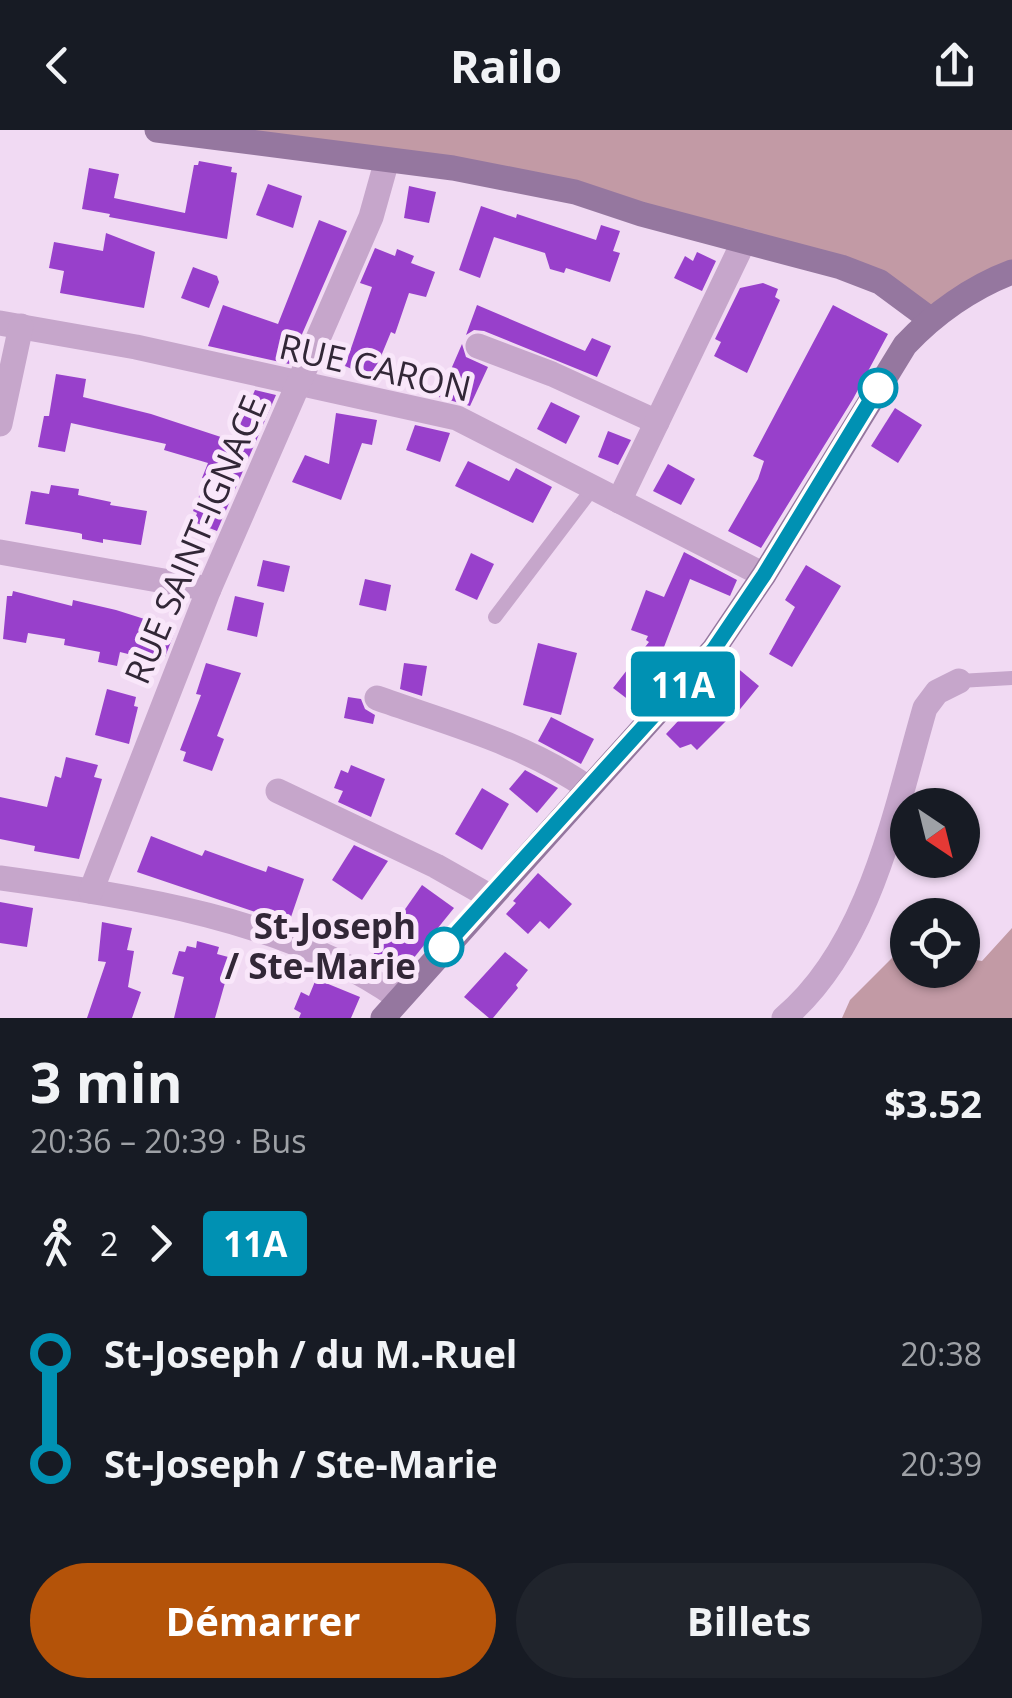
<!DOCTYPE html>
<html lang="fr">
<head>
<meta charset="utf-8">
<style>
	:root { --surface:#171b24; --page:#20242c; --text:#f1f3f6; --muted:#9ea1a6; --accent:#b45309 }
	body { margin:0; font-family:"Open Sans",sans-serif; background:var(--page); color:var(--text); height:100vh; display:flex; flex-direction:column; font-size:38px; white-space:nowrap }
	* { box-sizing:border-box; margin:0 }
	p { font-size:32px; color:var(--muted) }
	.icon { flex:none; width:55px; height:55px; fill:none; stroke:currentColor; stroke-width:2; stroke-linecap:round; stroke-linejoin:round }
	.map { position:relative; height:888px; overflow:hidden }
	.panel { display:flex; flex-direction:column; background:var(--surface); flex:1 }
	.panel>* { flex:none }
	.badge { padding:0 20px; border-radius:8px; font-size:35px; line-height:65px }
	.needle { width:65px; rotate:145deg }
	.buttons { position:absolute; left:890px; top:658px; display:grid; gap:20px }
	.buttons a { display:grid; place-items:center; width:90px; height:90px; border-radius:50%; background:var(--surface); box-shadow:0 2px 8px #0004; font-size:50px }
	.map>.badge { position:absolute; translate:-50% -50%; box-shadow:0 0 0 5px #fff }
	.legs { display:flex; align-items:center; gap:15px; height:110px; padding:0 30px; font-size:32px }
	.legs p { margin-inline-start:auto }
	.headline { display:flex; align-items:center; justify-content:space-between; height:170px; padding:0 30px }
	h1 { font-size:55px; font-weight:700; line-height:75px }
	.primary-button { display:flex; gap:20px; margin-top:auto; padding:20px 30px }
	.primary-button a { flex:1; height:115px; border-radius:60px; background:var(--accent); color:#fff; font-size:40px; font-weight:700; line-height:115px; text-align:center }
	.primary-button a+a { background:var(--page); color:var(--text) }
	ul { padding:0 30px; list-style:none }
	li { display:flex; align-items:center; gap:35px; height:110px; font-size:38px }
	li i { display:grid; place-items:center; width:15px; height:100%; margin:0 12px; background:currentColor }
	li i::after { content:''; width:25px; height:25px; margin:-12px; border:8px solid; border-radius:50%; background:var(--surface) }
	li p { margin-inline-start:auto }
	li:first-child i { background:linear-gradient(#0000 50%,currentColor 0) }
	li:last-child i { background:linear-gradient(currentColor 50%,#0000 0) }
	header { display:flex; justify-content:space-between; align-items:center; height:130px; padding:0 30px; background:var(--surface); font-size:45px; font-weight:700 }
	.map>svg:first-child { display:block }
	.green { fill:#c29aa5 }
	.building { fill:#9840cb }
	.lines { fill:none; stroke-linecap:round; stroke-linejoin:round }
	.lane { stroke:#c6a6cb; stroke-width:14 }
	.street { stroke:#c6a6cb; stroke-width:25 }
	.secondary { stroke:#95779f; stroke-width:25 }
	.line-1-casing { stroke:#fff; stroke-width:22 }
	.line-1 { stroke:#0091b3; stroke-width:15 }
	.stop-1-dot { fill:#fff; stroke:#0091b3; stroke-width:5 }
	.labels { text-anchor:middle; stroke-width:10; stroke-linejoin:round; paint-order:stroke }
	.street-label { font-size:35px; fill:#322737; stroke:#f9e7fa }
	.stop-label { font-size:35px; font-weight:bold; fill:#322737; stroke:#f9e7fa; text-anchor:end }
</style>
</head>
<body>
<header><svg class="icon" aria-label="back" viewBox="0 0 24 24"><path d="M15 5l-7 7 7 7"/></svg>Railo<svg class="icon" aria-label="share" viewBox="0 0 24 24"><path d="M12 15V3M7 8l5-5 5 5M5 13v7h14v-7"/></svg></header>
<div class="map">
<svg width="1012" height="888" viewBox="0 0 1012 888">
	<rect width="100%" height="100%" fill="#f1daf3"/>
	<!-- green -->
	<g class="green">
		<path d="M157,0H1012V142L930,189L904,168L575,62Z"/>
		<path d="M1012,798V888H842L850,870L901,819L907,820L908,840H962L963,828L982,831Z"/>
	</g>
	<!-- building -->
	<g class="building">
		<path d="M199,31L232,37L231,42L237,43L227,109L109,87L110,84L82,79L89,38L119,44L114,68L185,83L194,35H198Z"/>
		<path d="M268,54L302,66L293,98L256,85Z"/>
		<path d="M409,56L436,62L429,93L404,88Z"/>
		<path d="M481,76L516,88L517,84L596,110L601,95L620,101L613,121L620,123L610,152L566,138L564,143L550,139L545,123L494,107L480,148L459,140Z"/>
		<path d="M319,90L347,101L289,234L208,216L223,175L278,194Z"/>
		<path d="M106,103L155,122L144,178L60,163L64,141L49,138L54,112L103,121Z"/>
		<path d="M375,118L395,126L397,119L414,126L411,133L435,142L426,167L409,163L395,204L391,202L372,248L345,236L372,157L360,153Z"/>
		<path d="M697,122L716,131L702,161L674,148L685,126L693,131Z"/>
		<path d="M193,137L217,146L219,152L209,178L181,168Z"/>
		<path d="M763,153L778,159L775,167L780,170L747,243L714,226L721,212L715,209L740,158Z"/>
		<path d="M477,175L585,221L592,208L611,216L597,247L484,201L474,200L466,205Z"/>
		<path d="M833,175L888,204L853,269L761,418L728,401L758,349L764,331L753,326Z"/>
		<path d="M462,214L466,227L488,237L470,276L439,267Z"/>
		<path d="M56,244L86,249L83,267L151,284L233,311L255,260L276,265L217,401L194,392L197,383L193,381L206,349L202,348L208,333L164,320L166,314L71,293L65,322L38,317L44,286H49Z"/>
		<path d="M551,272L580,286L566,314L537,299Z"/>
		<path d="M895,278L922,295L898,333L871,316Z"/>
		<path d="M336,283L377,290L372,315L362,313L341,370L292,352L305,325L329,334Z"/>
		<path d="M415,295L450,303L440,332L406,320Z"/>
		<path d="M608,301L631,310L618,335L598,327Z"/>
		<path d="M468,331L509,351L516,338L552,357L533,393L455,356Z"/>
		<path d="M668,334L695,349L681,375L653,361Z"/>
		<path d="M51,355L79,359L78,365L111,372L110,375L147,381L141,415L103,409V413L82,409V404L79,403L25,394L31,361L49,364Z"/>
		<path d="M684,422L737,450L730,466L690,449L656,538L660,541L634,574L613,558L649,512L646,510L648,506L631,500L646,460L664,467Z"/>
		<path d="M471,423L494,434L477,470L455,460Z"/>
		<path d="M263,430L290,436L284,462L257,456Z"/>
		<path d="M806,435L841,456L792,537L769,524L795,477L785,470Z"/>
		<path d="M365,449L391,455L386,481L359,475Z"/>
		<path d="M13,461L72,476L73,470L116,480L176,499L165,527L155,523L153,528L129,520L128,524L120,522L117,536L98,532L100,522L64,515L65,509L28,503L26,513L3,509L7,466H12Z"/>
		<path d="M235,466L264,473L257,507L227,500Z"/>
		<path d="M538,513L577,523L561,585L523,575Z"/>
		<path d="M206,533L241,543L217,606L224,609L212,641L183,631L186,622L180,620L201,565L196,564Z"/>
		<path d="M404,533L427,536L422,566L400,559Z"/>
		<path d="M735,536L759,556L732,589L730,587L697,620L691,614L680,618L666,604L693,575L702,576Z"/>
		<path d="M107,559L136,567L134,576L138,577L129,614L95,605Z"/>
		<path d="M348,567L361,569L365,579L375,585L373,594L344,588Z"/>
		<path d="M551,587L594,609L581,634L538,611Z"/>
		<path d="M66,627L98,635L94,647L102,649L79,729L34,721L35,716L0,709V667L47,677L55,646L61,648Z"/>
		<path d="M351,635L385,649L371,687L338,672L343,661L334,658L341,640L348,643Z"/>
		<path d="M525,640L558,658L537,683L509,659Z"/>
		<path d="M482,658L509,674L482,720L455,704Z"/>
		<path d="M151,706L202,726L205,720L266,742L268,736L304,749L291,787L266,779L264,785L137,742Z"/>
		<path d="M354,715L388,731L362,770L332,750Z"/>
		<path d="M538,743L572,774L549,799L540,791L528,804L506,784L516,773L513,771Z"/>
		<path d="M422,755L454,778L400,845L373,825Z"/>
		<path d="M0,772L33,778L27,817L0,813Z"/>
		<path d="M102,792L132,798L127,820L134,821L128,857L141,862L132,888H87L106,832L98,831Z"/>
		<path d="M197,811L219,817L217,824L232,828L215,888H174L184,847L172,844L179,821L185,822L187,816L196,818Z"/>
		<path d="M505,822L528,840L516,855L518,858L493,888H489L464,867Z"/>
		<path d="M316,849L360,867L351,888H299L301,883L294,879L301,862L309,866Z"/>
	</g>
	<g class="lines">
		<!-- lane -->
		<g class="lane">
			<path d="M495,487L593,358"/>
			<path d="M959,551L1012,548"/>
		</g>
		<!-- street -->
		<g class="street">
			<path d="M0,193L136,217L457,288L764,445"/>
			<path d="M478,216L552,244L657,292"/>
			<path d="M0,294L21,196"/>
			<path d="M619,371L744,111"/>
			<path d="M0,422L209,459"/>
			<path d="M377,568C450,594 524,613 588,658"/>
			<path d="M278,661L436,736L489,766"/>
			<path d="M0,748C136,767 285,788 399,868"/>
			<path d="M91,761L209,459L371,87L387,30"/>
			<path d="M784,888C870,816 895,681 925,578L937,562L959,551"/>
		</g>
		<!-- secondary -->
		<g class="secondary">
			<path d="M157,0L453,38L575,62L641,84L841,137L880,152L930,189"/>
			<path d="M383,888L714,519L764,445L905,215C934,184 972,157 1012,142"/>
		</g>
	</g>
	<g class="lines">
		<!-- line-1 casing -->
		<g class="line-1-casing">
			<path id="line-1" d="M444,817L714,519L764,445L878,258"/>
		</g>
		<!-- line-1 -->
		<use href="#line-1" class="line-1"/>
	</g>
	<!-- markers -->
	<g class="stop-1-dot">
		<circle cx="878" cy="258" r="18"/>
		<circle cx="444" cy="817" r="18"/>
	</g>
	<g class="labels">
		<!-- street labels -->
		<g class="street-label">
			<text transform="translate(375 238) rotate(13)" y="12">RUE CARON</text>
			<text transform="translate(196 410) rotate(-67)" y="12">RUE SAINT-IGNACE</text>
		</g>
		<!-- stop labels -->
		<g class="stop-label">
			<text x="416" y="809">St-Joseph<tspan x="416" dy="40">/ Ste-Marie</tspan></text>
		</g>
	</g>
</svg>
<div class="buttons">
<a><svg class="needle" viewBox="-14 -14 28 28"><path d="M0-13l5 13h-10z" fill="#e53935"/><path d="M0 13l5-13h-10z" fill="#9ea1a6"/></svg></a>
<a><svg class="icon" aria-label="locate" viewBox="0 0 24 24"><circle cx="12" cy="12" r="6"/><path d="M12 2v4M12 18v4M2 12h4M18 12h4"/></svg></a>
</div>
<b class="badge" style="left:683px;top:554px;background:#0091b3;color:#fff">11A</b>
</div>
<section class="panel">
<div class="headline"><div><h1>3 min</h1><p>20:36 – 20:39 · Bus</p></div><b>$3.52</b></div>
<div class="legs"><svg class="icon" aria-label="walk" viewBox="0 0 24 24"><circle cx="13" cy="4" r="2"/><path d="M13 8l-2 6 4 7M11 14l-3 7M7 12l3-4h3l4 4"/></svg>2<svg class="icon" aria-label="forward" viewBox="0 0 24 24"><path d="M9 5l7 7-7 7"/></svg><b class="badge" style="background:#0091b3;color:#fff">11A</b></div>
<ul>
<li><i style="color:#0091b3"></i><b>St-Joseph / du M.-Ruel</b><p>20:38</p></li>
<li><i style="color:#0091b3"></i><b>St-Joseph / Ste-Marie</b><p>20:39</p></li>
</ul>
<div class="primary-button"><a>Démarrer</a><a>Billets</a></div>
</section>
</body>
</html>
